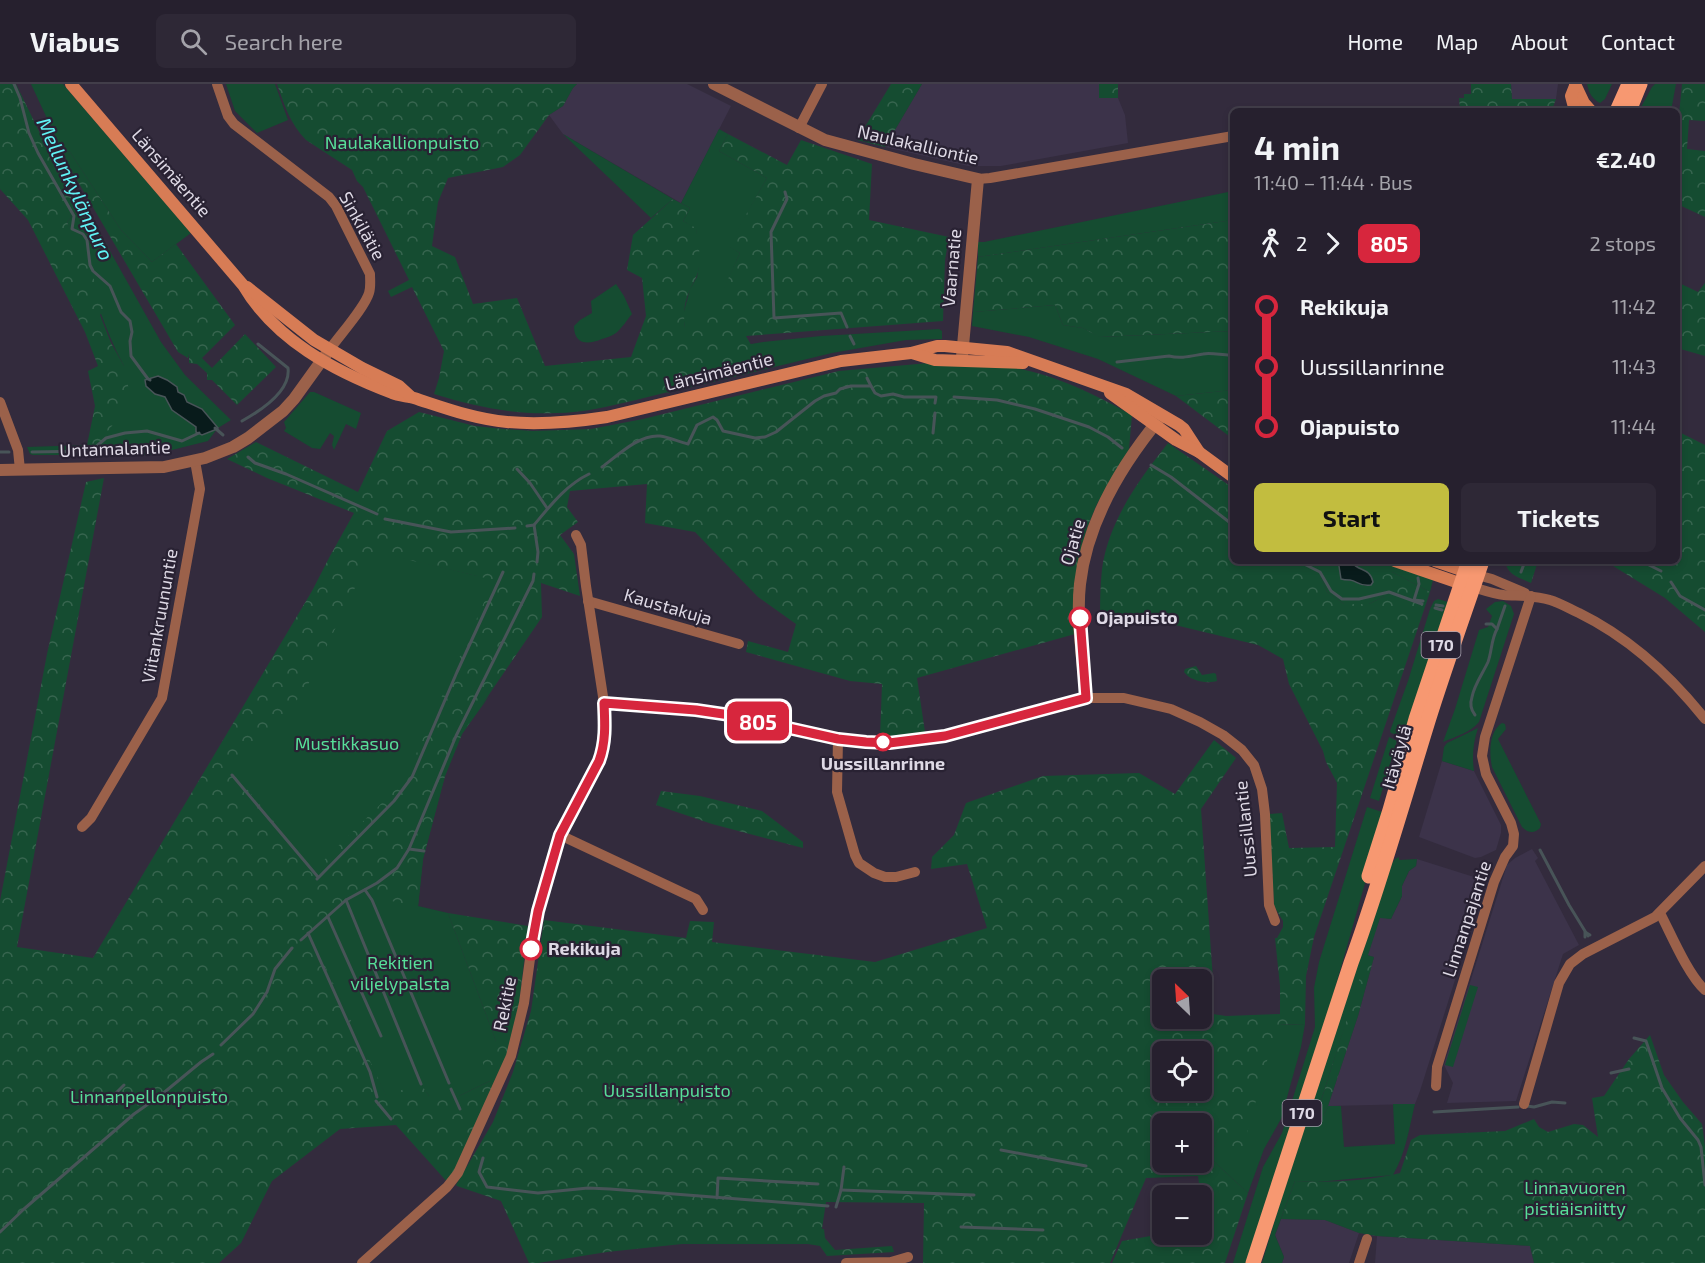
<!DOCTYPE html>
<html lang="en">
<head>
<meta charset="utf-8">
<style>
	:root { --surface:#26202e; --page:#2e2836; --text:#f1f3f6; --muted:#a4a3aa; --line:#423e4a; --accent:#c2bd3f }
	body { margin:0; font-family:"Exo 2",sans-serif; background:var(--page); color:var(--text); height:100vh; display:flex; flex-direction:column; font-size:22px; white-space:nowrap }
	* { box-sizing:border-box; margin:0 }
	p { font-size:20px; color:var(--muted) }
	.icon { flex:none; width:33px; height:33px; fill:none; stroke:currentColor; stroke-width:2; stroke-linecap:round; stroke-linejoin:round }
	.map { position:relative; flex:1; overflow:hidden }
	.drawer { position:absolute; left:1230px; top:24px; width:450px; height:456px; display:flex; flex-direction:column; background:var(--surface); border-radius:9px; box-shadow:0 3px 9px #0003,0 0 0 2px var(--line) }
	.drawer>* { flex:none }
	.badge { padding:0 12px; border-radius:9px; font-size:21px; line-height:39px }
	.needle { width:39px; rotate:335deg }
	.tools { position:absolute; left:1152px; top:885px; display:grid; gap:12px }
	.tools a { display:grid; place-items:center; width:60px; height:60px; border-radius:9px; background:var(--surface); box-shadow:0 3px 9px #0003,0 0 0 2px var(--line); font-size:30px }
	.map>.badge { position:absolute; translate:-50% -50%; box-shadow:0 0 0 3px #fff }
	.legs { display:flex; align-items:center; gap:9px; height:66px; padding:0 24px; font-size:20px }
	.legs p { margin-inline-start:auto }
	.overview { display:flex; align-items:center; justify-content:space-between; height:102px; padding:0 24px }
	h1 { font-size:33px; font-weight:700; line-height:45px }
	.button { display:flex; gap:12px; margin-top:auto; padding:12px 24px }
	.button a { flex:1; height:69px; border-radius:9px; background:var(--accent); color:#111; font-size:24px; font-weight:700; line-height:69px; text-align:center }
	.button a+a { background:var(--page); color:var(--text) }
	ul { padding:0 24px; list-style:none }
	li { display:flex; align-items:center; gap:21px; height:60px; font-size:22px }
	li i { display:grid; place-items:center; width:9px; height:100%; margin:0 8px; background:currentColor }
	li i::after { content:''; width:15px; height:15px; margin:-8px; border:4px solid; border-radius:50%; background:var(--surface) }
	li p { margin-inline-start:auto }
	li:first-child i { background:linear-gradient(#0000 50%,currentColor 0) }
	li:last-child i { background:linear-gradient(currentColor 50%,#0000 0) }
	header { display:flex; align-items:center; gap:36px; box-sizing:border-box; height:84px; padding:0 30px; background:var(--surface); border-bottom:2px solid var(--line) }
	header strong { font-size:28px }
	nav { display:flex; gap:33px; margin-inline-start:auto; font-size:21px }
	.search { width:420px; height:54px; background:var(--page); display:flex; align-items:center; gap:15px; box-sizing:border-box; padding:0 21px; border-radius:9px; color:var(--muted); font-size:22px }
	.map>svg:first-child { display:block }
	.built { fill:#3c334a }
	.green { fill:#154c31 }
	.forest { fill:url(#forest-crowns); fill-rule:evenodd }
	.water { fill:#081b1b; stroke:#485458; stroke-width:1.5 }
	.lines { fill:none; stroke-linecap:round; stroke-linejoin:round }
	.stream { stroke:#485458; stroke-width:3 }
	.minor { stroke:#9b614a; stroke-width:10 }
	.tertiary { stroke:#9b614a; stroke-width:12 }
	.secondary { stroke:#d77c55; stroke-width:12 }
	.primary { stroke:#f79871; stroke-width:15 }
	.line-1-casing { stroke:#fff; stroke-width:14 }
	.line-1 { stroke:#d7263d; stroke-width:9 }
	.stop-1-dot { fill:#fff; stroke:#d7263d; stroke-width:3 }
	.labels { text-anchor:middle; stroke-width:4.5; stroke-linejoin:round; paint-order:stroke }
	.shield { fill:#292233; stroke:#a8a2b0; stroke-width:1.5 }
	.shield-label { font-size:16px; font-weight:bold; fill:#ded9e5 }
	.park-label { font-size:18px; fill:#57df99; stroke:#292233 }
	.street-label { font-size:18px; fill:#ded9e5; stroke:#292233 }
	.stop-label { font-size:18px; font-weight:bold; fill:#ded9e5; stroke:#292233; text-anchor:start }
	.water-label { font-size:20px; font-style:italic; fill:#60f3f5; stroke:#292233 }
</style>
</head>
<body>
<header>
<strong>Viabus</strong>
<div class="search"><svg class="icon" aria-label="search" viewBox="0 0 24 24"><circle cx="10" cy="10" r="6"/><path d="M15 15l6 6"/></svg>Search here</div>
<nav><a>Home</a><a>Map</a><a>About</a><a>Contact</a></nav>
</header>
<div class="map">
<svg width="1705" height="1179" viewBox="0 0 1705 1179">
	<defs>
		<pattern id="forest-crowns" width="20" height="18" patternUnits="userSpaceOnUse" patternTransform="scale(1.5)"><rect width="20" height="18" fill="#154c31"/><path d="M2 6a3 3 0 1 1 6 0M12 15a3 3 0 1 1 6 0" fill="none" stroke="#37654f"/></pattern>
	</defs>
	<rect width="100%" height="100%" fill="#332b3d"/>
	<!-- built -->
	<g class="built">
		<path d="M577,0H687L731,22L681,119L563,50L549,31L563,22L573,4Z"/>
		<path d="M922,0H1118V14L1125,31L1128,59L1001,82H968L885,63Z"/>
		<path d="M1511,0H1558L1556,15H1512Z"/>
		<path d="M1442,677L1474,687L1501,741V749L1496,766L1481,773L1475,774L1419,753Z"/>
		<path d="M1532,765L1538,774L1535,777L1579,861L1563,870L1516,1017L1447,1019L1453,999L1444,981L1507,781L1515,774Z"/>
		<path d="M1417,775L1474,793L1481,802L1482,810L1420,1007L1415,1020L1328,1022L1358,932L1374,873L1367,871L1380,833L1391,835L1402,812V802L1409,787L1416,782Z"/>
		<path d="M1281,1135L1325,1136L1359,1149L1349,1179H1282L1284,1173L1275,1151Z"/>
		<path d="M1377,1152L1530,1162L1534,1179H1375Z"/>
	</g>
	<!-- green -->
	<g class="green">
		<path d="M31,0H63L191,149L152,178L121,146L70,68L65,67V73Z"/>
		<path d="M226,0H275L288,36L257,49L235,27Z"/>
		<path d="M1587,0H1612L1605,15L1600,19C1592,15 1589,9 1587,0Z"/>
		<path d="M1655,0H1676L1671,27H1639L1652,3Z"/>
		<path d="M719,45L728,50L719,67L767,94L729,162L740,169L704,251L685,244L683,231L690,205L697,193L699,181L696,145L683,137L690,124L681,119Z"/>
		<path d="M563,50L673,115L651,134Z"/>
		<path d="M1233,107V136L978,173V158H984Z"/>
		<path d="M83,119L161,258L185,291L231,336L218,344C213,338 208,331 202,325C197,321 190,320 185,316C176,308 176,299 162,294L155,310L165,312L172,326L189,337L202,350L217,345L208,357L152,371H33L30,370L27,363L87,361L100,358L124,282C99,236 88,185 67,138Z"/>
		<path d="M616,200L624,212L632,230C627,236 622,244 616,249C612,252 606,254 602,255C588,261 574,261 574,242L580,236L592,229L591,217Z"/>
		<path d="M1055,221L1063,241L1083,244L1100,253L1233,247V306L1176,312L1098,275L1029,253L972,242L973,228Z"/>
		<path d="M939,245L942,247V255L906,256L832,269L667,309L704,268L763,258L821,252Z"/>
		<path d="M310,308H314L361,329L356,345L346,340L334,366L332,361L334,352L330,349L320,365L312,364L284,347L286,344L284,338Z"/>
		<path d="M391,471L478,492L503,484L417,691L320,794L267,782L229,681L350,480Z"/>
		<path d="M1315,477H1348L1339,482L1341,495L1353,497L1363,485L1355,483L1350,477H1380L1433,496L1430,508L1392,488L1385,512L1369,520H1344L1327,508Z"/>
		<path d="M1438,515L1448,518L1403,653L1391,649L1390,647L1408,597L1430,525L1434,517Z"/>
		<path d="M1503,517L1511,522L1514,530L1479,638C1471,648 1455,653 1443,658L1455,625L1479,546L1488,543L1492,532L1486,525L1495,518Z"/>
		<path d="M490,611L462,650L445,692L423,775L418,822L448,829L496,957L490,997L459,1012H429L421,1001L386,1012L329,891L292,838Z"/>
		<path d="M1502,639L1505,640L1506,645L1498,655L1541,740L1540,744C1534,750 1528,749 1522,743L1492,683C1489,669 1489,647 1502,639Z"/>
		<path d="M1478,644C1473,659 1472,672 1474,687L1442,677L1444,663L1447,659Z"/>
		<path d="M1389,653L1397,657L1379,717L1370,714Z"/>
		<path d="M1367,723L1385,729L1324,943L1246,1179H1233L1263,1083L1282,1049L1315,943L1314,904L1319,878Z"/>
		<path d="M1399,773V776L1417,775L1416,782L1409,787L1402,802V812L1391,835L1380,834L1316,1032L1324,1031L1328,1022H1341L1344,1063L1395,1060L1393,1020H1415C1409,1044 1406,1069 1393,1091L1317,1098L1295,1097L1275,1151L1284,1173L1282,1179H1262L1291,1082L1389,784L1395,775Z"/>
		<path d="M1470,901L1478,903L1453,983L1445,981Z"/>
		<path d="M1226,932L1282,941L1305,940L1301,963L1281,1035L1264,1065L1248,1109L1210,1074L1222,1039Z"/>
	</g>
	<!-- forest -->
	<g class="forest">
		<path d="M0,0H16L52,74L83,119L67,138L106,221L100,231L111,259L124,282L131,316L100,358L87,361L95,322L88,287L98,282L85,248L28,136L0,105Z"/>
		<path d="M277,0H577L573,4L563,22L549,31L520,71L503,83L448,94L438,118L432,162L455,173L473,220L517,214L545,282L631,273L646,232L642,194L627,186L633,151L673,115L690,124L683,137L696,144C698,157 701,171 699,183C698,192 693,198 690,206C684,218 683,230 685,244L712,230L740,169L728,162L767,94L719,67L728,50L787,81L801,56L872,80L869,136L949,153L945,176L943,237L746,252L765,285C723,296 679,305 636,316C610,322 583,329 556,329C514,331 473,322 434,310L439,294L444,267L412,203L391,213L388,207L409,196L363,103L357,97L352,86L306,56C290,40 284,20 277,0Z"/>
		<path d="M891,0H922L885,63L857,56Z"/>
		<rect x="1099" y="0" width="19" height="14"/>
		<path d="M1471,0H1511L1512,15H1556L1553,23L1526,27H1509L1497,24L1460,26L1459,14H1464V10H1471Z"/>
		<path d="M1682,0H1705V37L1689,36L1687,65L1705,67V133L1677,120V51Z"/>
		<path d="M65,67L70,68L121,146L152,178L176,160L235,241L202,274L212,284L245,250L276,283L237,321L212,296H207V289L197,280L189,279V270L188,274L178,268L71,86L65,73Z"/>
		<path d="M1233,136V247L1099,253L1083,244L1063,241L1055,221L973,228L978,173Z"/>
		<path d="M1677,198L1698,208L1705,199V272L1677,264Z"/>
		<path d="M940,278C960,279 981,280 1001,282C1048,287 1091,308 1132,331L1129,365L1097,420L1087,444L1080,469L1075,550L917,594L925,648L880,653L882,600L850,597L746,568L748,557L788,568L796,540L758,513L695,448L645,439L647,400L570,407L567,423L578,438L560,451L574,470L580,512L541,499L542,533L462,650L445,692L423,775L418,823L361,810L310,850L386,1011L421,1000L429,1012H459L490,997L481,974L496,957L448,829L528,842L518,930L508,972L449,1100L396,1041L340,1045L272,1097L241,1159L219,1179H0V817L47,570L86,398L104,394L17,863L93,874L312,507L330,472L354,429L267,394L227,375L256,358L358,408L387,347L419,328L475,342L503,345L533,347L591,345L643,335L839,287ZM392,472L494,496L408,688L399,702L314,786L232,687V680L304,609L366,481Z"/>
		<path d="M1233,306V355L1176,312Z"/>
		<path d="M1677,347L1705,361V548L1665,514L1605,477H1677Z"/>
		<path d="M1168,359L1233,404V477H1315L1327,508L1344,520H1369L1385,512L1382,492L1392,488L1430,508L1314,853L1306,892L1305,940L1277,941L1242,1067L1217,1054L1210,1074L1248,1109L1225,1179H1112L1122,1157L1162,1150H1202V1143L1205,1142L1198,1092L1146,1094L1110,1179H923L924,1119L826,1118L822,1145H824L825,1154L835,1166L892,1162L894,1168L827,1172L820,1162L808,1160H682L607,1168L538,1179H529L501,1117L457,1102L456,1101L493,1038L513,988L531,927L544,836L686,854L690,837L714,838L712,858L875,878L987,844L967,780L931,785L932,773L954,751L966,719L1043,692L1139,689L1175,710L1214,656L1236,674L1201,725L1213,896L1211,904L1213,930L1226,932L1280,930V902L1275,854H1277L1283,843V837L1274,822L1269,730L1282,729L1289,764L1335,763L1337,699L1326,678L1323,667L1289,600L1283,575L1258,561L1150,535L1100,540C1100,521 1100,503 1102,485C1109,436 1139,396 1168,359ZM1162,896H1202V934H1162ZM1162,968H1202V1006H1162ZM1170,1038L1202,1040V1078H1162V1068L1158,1065L1162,1055V1040Z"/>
		<path d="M1505,477H1538L1531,499C1520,494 1507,491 1505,477Z"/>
		<path d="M1196,582L1202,591L1214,589L1216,590L1217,597C1207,600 1190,597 1184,588L1185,585Z"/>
		<path d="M661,707L700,712L762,727L803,758V764L712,740L656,721Z"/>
		<path d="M1367,871L1374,873L1358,932L1328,1022L1324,1031L1316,1033Z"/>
		<path d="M1650,951L1664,991L1683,1018L1702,1040L1705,1062V1179H1534L1530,1162L1377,1152L1359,1149L1325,1136L1281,1135L1295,1097C1329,1099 1367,1097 1400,1089L1411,1056L1420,1051L1505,1047L1534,1035L1539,1043L1548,1048L1574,1040L1583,1041L1598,1053L1592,1014L1604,1012L1629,975Z"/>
	</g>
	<!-- water -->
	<g class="water">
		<path d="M158,292L167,296L177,303L178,308L184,311L187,318L202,325L218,344L217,345L202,351L196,348V343L172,326L165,313L155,310L146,302L145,296Z"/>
		<path d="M1346,477L1352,478C1358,488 1370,483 1373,498L1371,501C1359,503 1358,497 1350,496C1347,496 1344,496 1341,495L1339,482Z"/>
	</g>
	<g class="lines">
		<!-- stream -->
		<g class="stream">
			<path d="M14,0L20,14L29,49L38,69L74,132L72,145L83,150L87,156L90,181L93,187L110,202L121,228L130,237L132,248L130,257L131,272L148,295L150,296"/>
			<path d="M785,108L787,115L771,148L774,234L841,229L847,243"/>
			<path d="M850,252L854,260"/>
			<path d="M1117,278L1169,272C1181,275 1191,272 1203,270C1212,268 1224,272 1233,271"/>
			<path d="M867,294L871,302"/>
			<path d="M954,313L997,316L1035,325L1089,343L1108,353L1122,364"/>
			<path d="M242,337C260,327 291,307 288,284L258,260"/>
			<path d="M215,344L223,351"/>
			<path d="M933,349L935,329"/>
			<path d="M0,368H9"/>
			<path d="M32,368L91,367L106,354L125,349L147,347L182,357L199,349"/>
			<path d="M248,373L255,379L286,390L377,430"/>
			<path d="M1151,381L1171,393L1233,441"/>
			<path d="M602,383C617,372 639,350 660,352C669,353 679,358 688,360L697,341L713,333L717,336L723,347L755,354L765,353L776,348L815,317L824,312L836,309L840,305L851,302H871L875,309L881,312L893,310L904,313H936L935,319"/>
			<path d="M517,385L530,399L547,424"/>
			<path d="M385,435L451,448L515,444"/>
			<path d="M534,441L538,468L537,478"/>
			<path d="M527,442L534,441C550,422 566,401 589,390"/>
			<path d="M1298,477L1320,488L1331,507L1342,515H1359L1389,508L1422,520"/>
			<path d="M1641,477L1661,487"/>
			<path d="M1521,488L1525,477"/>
			<path d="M1418,494L1419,500L1414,516L1423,517"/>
			<path d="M1671,498L1680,512L1705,526"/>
			<path d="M1436,521L1443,522"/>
			<path d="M1435,524L1442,526"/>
			<path d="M1497,545L1505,522"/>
			<path d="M1475,631C1471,626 1470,619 1472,613C1474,601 1483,589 1488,578C1492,567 1491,556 1497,545L1492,540H1486"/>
			<path d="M232,691L318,793"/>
			<path d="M409,765L424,767"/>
			<path d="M1540,766L1569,821L1588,852"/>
			<path d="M317,795L394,717L412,693L457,588L503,488"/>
			<path d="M365,806L372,816L449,999"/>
			<path d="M346,816L421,1000"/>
			<path d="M328,833L381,952"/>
			<path d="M308,849L370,988L377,1013"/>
			<path d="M1585,853V848L1590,851"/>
			<path d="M301,856L346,816L377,799L397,784L409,765L456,652L533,497L534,490"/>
			<path d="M1634,954L1646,957L1662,1004L1680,1034L1698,1056L1701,1063L1705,1101"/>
			<path d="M221,961L253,930L267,908L275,885L292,864"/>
			<path d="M1611,989L1629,985"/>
			<path d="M451,1005L460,1025"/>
			<path d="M98,1012L115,1016"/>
			<path d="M112,1013L124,1001"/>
			<path d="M376,1017L391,1035"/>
			<path d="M1527,1022L1534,1023L1552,1018L1565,1019"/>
			<path d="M1434,1028L1518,1023"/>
			<path d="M1001,1066L1086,1082"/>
			<path d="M483,1074L479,1088L487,1103L538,1109L588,1104L610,1105L828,1122"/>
			<path d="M841,1106L974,1111"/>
			<path d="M717,1114L718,1094L818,1100"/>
			<path d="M836,1123L841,1106L844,1083"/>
			<path d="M961,1143L1043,1146"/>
			<path d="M0,1148L24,1125L134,1030L161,1011L201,978L213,970"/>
		</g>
		<!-- minor -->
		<g class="minor">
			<path d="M217,0L228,32L234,40L329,113L336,122L370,190C370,196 371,203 369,209C365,223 340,251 330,265"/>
			<path d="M799,44L822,0"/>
			<path d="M978,95L990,94L1233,52"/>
			<path d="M0,318L18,366L20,386"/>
			<path d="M1477,491L1492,495L1525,509"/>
			<path d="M1473,503C1483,506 1494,510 1504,511C1520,512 1535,511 1550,516C1560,519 1570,525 1579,529C1630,554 1670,591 1705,635"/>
			<path d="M588,517L739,560"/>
			<path d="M604,619L696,626L730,631L838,655L879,659H894L945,652L1086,614H1124L1171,625L1200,638L1223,651L1242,666L1254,681L1262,705L1265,730L1269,821L1275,837"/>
			<path d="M838,655L837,708L855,771L859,779L874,789L885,793H896L915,788"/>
			<path d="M82,743L91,734L162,614L200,405L195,377"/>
			<path d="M560,751L696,815L703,826"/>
			<path d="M1660,829C1671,850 1688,891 1705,906"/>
			<path d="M1436,1002L1437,983L1494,798L1505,773L1513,762L1514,750L1511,739L1486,690L1482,672L1485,653L1531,512"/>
			<path d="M1524,1020L1559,899L1570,880L1583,870L1655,833L1705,782"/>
			<path d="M362,1179L447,1103L458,1089L511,972L524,919L535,838L557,759L575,722L599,677L603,664L605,645L604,619L586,502L581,461L576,451"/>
			<path d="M846,1179L891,1178L908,1173"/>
			<path d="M1359,1179L1367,1155"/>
		</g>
		<!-- tertiary -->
		<g class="tertiary">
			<path d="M714,0L825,56L914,80L978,95L962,273"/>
			<path d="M0,386L164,383L205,374L233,363L248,354L283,327L294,315L330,265"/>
			<path d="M1086,614C1083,578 1076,535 1080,500C1087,438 1122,380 1161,333"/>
		</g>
		<!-- secondary -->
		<g class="secondary">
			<path d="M71,0L243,201C275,256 334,287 392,309C399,312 407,312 414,314C445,324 474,335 507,338C539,341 574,338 607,333L841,277L911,269L937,262H945L1007,268L1126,310L1179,341L1184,345L1199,368"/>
			<path d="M1575,0L1584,19L1591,27"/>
			<path d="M1575,27L1571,12L1575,2"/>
			<path d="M247,203L314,256L362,284L399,302L411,313"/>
			<path d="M912,269L935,276L1023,279"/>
			<path d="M1110,309L1176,356L1199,368L1233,393"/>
			<path d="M1395,477L1468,502"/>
			<path d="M1435,477L1473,490"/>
		</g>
		<!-- primary -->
		<g class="primary">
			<path d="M1617,27L1629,0"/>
			<path d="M1629,27L1640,0"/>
			<path d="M1369,792L1390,726L1416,635L1469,477"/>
			<path d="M1253,1179L1351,879C1380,800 1403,718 1428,637C1445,583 1464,530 1482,477"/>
		</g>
	</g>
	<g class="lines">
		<!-- line-1 casing -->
		<g class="line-1-casing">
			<path id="line-1" d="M531,865L538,827L560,751L599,677C606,658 605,640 604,619L696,626L730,631L838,655L866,658L889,659L945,652L1086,614L1080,534"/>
		</g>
		<!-- line-1 -->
		<use href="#line-1" class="line-1"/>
	</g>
	<!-- markers -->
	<g class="stop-1-dot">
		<circle cx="1080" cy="534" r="10"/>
		<circle cx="883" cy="658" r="8"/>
		<circle cx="531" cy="865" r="10"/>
	</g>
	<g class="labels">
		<!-- shield labels -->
		<g class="shield">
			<rect x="1421.5" y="548" width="39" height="26" rx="4.5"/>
			<rect x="1282.5" y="1016" width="39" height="26" rx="4.5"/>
		</g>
		<g class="shield-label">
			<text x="1441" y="567">170</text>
			<text x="1302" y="1035">170</text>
		</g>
		<!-- park labels -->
		<g class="park-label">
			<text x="402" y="65">Naulakallionpuisto</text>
			<text x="347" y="666">Mustikkasuo</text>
			<text x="400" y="885">Rekitien<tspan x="400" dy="21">viljelypalsta</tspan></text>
			<text x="667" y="1013">Uussillanpuisto</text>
			<text x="149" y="1019">Linnanpellonpuisto</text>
			<text x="1575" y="1110">Linnavuoren<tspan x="1575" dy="21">pistiäisniitty</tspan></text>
		</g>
		<!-- street labels -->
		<g class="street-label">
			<text transform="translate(918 61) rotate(13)" y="6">Naulakalliontie</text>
			<text transform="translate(171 89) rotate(49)" y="6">Länsimäentie</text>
			<text transform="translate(362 142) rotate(61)" y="6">Sinkilätie</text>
			<text transform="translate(952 184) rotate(-85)" y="6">Vaarnatie</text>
			<text transform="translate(719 288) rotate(-14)" y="6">Länsimäentie</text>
			<text transform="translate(115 365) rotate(-2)" y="6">Untamalantie</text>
			<text transform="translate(1073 458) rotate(-74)" y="6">Ojatie</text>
			<text transform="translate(668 523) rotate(16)" y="6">Kaustakuja</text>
			<text transform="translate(160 532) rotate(-80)" y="6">Viitankruununtie</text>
			<text transform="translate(1397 673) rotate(-74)" y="6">Itäväylä</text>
			<text transform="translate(1246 745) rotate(-96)" y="6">Uussillantie</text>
			<text transform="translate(1467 835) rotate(-72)" y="6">Linnanpajantie</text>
			<text transform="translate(505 920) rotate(-79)" y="6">Rekitie</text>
		</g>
		<!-- stop labels -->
		<g class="stop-label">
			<text x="1096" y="540">Ojapuisto</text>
			<text x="883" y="686" text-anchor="middle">Uussillanrinne</text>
			<text x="548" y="871">Rekikuja</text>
		</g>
		<!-- water labels -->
		<g class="water-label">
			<text transform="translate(75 105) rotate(65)" y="7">Mellunkylänpuro</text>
		</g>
	</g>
</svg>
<div class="tools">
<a><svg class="needle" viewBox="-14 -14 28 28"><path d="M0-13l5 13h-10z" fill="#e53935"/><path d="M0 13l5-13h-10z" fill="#a4a3aa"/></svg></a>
<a><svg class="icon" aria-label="locate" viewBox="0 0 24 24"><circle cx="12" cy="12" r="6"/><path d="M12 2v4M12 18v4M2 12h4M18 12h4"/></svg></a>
<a>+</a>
<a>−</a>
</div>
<b class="badge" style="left:758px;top:637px;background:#d7263d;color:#fff">805</b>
<section class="drawer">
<div class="overview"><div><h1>4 min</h1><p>11:40 – 11:44 · Bus</p></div><b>€2.40</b></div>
<div class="legs"><svg class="icon" aria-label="walk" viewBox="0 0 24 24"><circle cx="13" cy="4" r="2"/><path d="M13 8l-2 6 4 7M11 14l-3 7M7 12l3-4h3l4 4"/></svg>2<svg class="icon" aria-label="forward" viewBox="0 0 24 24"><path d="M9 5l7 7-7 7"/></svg><b class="badge" style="background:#d7263d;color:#fff">805</b><p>2 stops</p></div>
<ul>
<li><i style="color:#d7263d"></i><b>Rekikuja</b><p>11:42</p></li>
<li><i style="color:#d7263d"></i><span>Uussillanrinne</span><p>11:43</p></li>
<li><i style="color:#d7263d"></i><b>Ojapuisto</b><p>11:44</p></li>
</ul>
<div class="button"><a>Start</a><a>Tickets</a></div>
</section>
</div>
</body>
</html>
